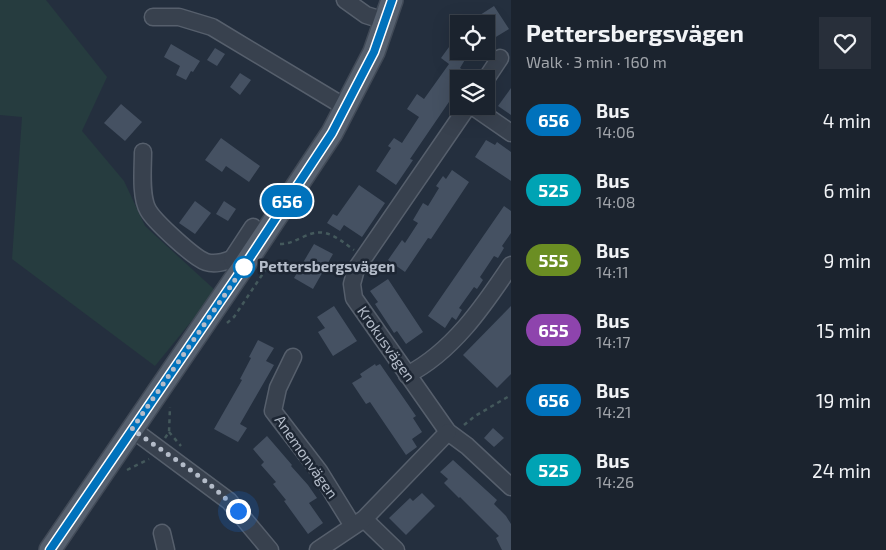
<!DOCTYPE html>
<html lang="en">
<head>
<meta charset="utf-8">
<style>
	:root { --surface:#1b232e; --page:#282f3a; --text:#f1f3f6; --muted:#a0a4aa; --line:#39404a }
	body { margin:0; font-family:"Exo 2",sans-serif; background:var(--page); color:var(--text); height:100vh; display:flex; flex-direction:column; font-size:19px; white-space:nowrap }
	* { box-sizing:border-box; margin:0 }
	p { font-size:16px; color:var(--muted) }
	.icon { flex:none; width:28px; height:28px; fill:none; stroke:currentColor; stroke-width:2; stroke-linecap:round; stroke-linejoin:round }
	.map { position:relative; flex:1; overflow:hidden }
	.panel { display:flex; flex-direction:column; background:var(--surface); width:375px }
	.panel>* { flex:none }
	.badge { padding:0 10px; border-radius:16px; font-size:18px; line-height:32px }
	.tools { position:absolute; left:450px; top:15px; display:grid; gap:10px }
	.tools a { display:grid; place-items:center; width:45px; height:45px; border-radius:0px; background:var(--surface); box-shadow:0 5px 20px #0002,0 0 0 1px var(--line); font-size:25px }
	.you { position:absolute; width:25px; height:25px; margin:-12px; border:4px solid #fff; border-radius:50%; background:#1a73e8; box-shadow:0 0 0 8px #1a73e833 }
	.map>.badge { position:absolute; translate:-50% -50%; box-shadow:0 0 0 2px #fff }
	.round { display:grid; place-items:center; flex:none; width:52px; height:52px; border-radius:0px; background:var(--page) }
	.summary { display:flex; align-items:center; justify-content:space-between; height:85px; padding:0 15px }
	h1 { font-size:24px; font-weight:700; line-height:38px }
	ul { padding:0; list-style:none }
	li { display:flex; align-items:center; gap:15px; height:70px; padding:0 15px }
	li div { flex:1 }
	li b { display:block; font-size:19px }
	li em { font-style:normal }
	li .badge { min-width:55px; font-weight:700; text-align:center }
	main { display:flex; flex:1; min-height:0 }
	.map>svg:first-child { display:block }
	.green { fill:#263c3f }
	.building { fill:#455162 }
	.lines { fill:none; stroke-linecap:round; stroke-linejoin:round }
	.minor-casing { stroke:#565f6c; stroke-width:19 }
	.major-casing { stroke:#414a57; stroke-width:24 }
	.path { stroke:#44595c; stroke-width:2.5; stroke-dasharray:4 4; stroke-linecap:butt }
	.minor { stroke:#38414e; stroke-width:16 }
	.major { stroke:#56606e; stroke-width:21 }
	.line-casing { stroke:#fff; stroke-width:11 }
	.line { stroke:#0072bc; stroke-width:8 }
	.walk { stroke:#b4bcc9; stroke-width:5; stroke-dasharray:0 9 }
	.stop-dot { fill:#fff; stroke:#0072bc; stroke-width:2.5 }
	.labels { text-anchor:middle; stroke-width:5; stroke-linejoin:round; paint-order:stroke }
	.stop-label { font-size:15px; font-weight:bold; fill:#b4bcc9; stroke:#1d2633; text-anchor:start }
	.street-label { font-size:15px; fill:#b4bcc9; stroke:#1d2633 }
</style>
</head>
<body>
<main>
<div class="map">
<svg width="511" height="550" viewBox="0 0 511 550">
	<rect width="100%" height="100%" fill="#242f3e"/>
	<!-- green -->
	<path class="green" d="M0,0H46L107,77L82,131L124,181L145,226L216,291L155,366L12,259L22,117L0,115Z"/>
	<!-- building -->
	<g class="building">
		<path d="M494,6L509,29L486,43V24H466Z"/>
		<path d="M171,44L200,61L193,72L191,71L186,80L176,75L180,66L164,57Z"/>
		<path d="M449,47L466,58L460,68L476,79H459V94L454,101L451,99L410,159L413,160L396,185L376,171L391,148L388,146L394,138L402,143L419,117L407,109L417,94L424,99L449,64L441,58Z"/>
		<path d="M215,48L225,54L217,66L207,60Z"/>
		<path d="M240,73L251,80L240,95L230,87Z"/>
		<path d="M511,88V115L498,106Z"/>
		<path d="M121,104L142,122L125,141L104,123Z"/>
		<path d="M221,138L260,166L249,182L226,166L222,172L205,160Z"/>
		<path d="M486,140L495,145L497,142L511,152V181L475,157Z"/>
		<path d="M452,170L469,182L431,239L428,238L405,272L388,260L402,240L405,243L418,223L413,220L423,203L428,206L439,188L436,186L443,176L446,179Z"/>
		<path d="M359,185L385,203L362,237L344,225L340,231L327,223L333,214L337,216Z"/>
		<path d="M195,201L211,213L195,234L179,223Z"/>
		<path d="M224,201L236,209L228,221L216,214Z"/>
		<path d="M504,206L511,211V233L502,246L504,248L498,258L494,256L480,277L483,280L477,289L474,287L459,308L462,310L456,320L452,317L445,328L428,316Z"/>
		<path d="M314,244L333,254L313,289L294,278Z"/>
		<path d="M388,279L423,332L406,344L397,331L394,333L375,304L378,302L370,291Z"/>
		<path d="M334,306L357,341L333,356L318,332L325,328L317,317Z"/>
		<path d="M511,306V374L497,388L463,355Z"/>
		<path d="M258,340L274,348L266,361L274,365L240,424L247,428L238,442L214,429L242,380L240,379L251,358L249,357Z"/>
		<path d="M375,364L376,366L380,364L416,416L413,418L422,432L412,439L417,447L406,455L370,402L366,404L352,383L362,377L360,374Z"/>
		<path d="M493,428L504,438L494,447L484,438Z"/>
		<path d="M267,436L292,465L291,466L308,485L317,498L309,503L323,523L308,534L284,501L286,500L273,484L276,482L261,465L264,462L253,449Z"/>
		<path d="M453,460L497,500L494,504L506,516L511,524V550H502L496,538L499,536L460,497L459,498L444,483L448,479L440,472Z"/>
		<path d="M422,493L435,506L406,535L389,518L410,498L413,501Z"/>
	</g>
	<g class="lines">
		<!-- minor casing -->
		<g class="minor-casing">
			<g id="minor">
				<path d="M345,0L366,15L385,21"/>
				<path d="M153,17H179L212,27L345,107"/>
				<path d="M486,79L500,58"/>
				<path d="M468,106L356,269L352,284L354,298L448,432L467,446L511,487"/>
				<path d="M472,106L511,133"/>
				<path d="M143,152C143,168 140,196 148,210C154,221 194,258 206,262C215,265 224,262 232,259L243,267"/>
				<path d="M232,259L253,227"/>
				<path d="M293,357L278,388L273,411L319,471L353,526"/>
				<path d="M407,375C452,352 483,307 511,265"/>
				<path d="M132,429L229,501L270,550"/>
				<path d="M364,519L396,550"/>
				<path d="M162,533L166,550"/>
				<path d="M318,550L364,519L448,432"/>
			</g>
		</g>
		<!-- major casing -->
		<g class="major-casing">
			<path id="major" d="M50,550L243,267L332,133L374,52L392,0"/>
		</g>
		<!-- path -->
		<g class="path">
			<path d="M280,244C289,244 294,241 303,237C325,226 336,237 354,250"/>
			<path d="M227,323L234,317L264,272L268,261"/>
			<path d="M464,425L475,416L511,395"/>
			<path d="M169,432L181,446"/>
			<path d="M165,438L169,432L170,407"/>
			<path d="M127,470L149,459"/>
		</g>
		<!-- minor -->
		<use href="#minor" class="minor"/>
		<!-- major -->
		<use href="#major" class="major"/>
	</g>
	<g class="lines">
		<!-- line casing -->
		<g class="line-casing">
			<path id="line" d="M50,550L243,268L332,133L374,52L392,0"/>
		</g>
		<!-- line -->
		<use href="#line" class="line"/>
		<!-- walk -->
		<path class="walk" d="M238,511C208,478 167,455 132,429L244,267"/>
	</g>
	<!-- markers -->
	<circle class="stop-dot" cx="244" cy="267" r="10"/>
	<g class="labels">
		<!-- stop labels -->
		<g class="stop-label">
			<text x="259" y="272">Pettersbergsvägen</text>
		</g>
		<!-- street labels -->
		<g class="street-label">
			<text transform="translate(386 344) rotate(55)" y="5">Krokusvägen</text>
			<text transform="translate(306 457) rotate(55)" y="5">Anemonvägen</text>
		</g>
	</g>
</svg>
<div class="tools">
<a><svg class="icon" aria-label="locate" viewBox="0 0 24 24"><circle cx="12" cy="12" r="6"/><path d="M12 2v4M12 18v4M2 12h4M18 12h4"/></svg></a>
<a><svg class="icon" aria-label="layers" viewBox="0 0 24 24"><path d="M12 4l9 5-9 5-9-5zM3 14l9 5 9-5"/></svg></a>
</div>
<div class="you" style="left:238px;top:511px"></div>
<b class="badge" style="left:287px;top:201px;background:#0072bc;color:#fff">656</b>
</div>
<section class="panel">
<div class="summary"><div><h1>Pettersbergsvägen</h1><p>Walk · 3 min · 160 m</p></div><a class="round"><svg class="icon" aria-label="heart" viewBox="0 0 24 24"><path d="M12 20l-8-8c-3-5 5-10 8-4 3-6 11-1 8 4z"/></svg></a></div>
<ul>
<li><span class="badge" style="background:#0072bc;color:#fff">656</span><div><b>Bus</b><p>14:06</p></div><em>4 min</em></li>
<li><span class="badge" style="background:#00a3b4;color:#fff">525</span><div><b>Bus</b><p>14:08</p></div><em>6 min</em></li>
<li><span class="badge" style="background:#6b8e23;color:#fff">555</span><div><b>Bus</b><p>14:11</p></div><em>9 min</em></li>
<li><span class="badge" style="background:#8e44ad;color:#fff">655</span><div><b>Bus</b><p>14:17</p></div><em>15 min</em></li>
<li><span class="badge" style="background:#0072bc;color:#fff">656</span><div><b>Bus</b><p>14:21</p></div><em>19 min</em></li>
<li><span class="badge" style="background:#00a3b4;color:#fff">525</span><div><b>Bus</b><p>14:26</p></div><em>24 min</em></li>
</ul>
</section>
</main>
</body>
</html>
